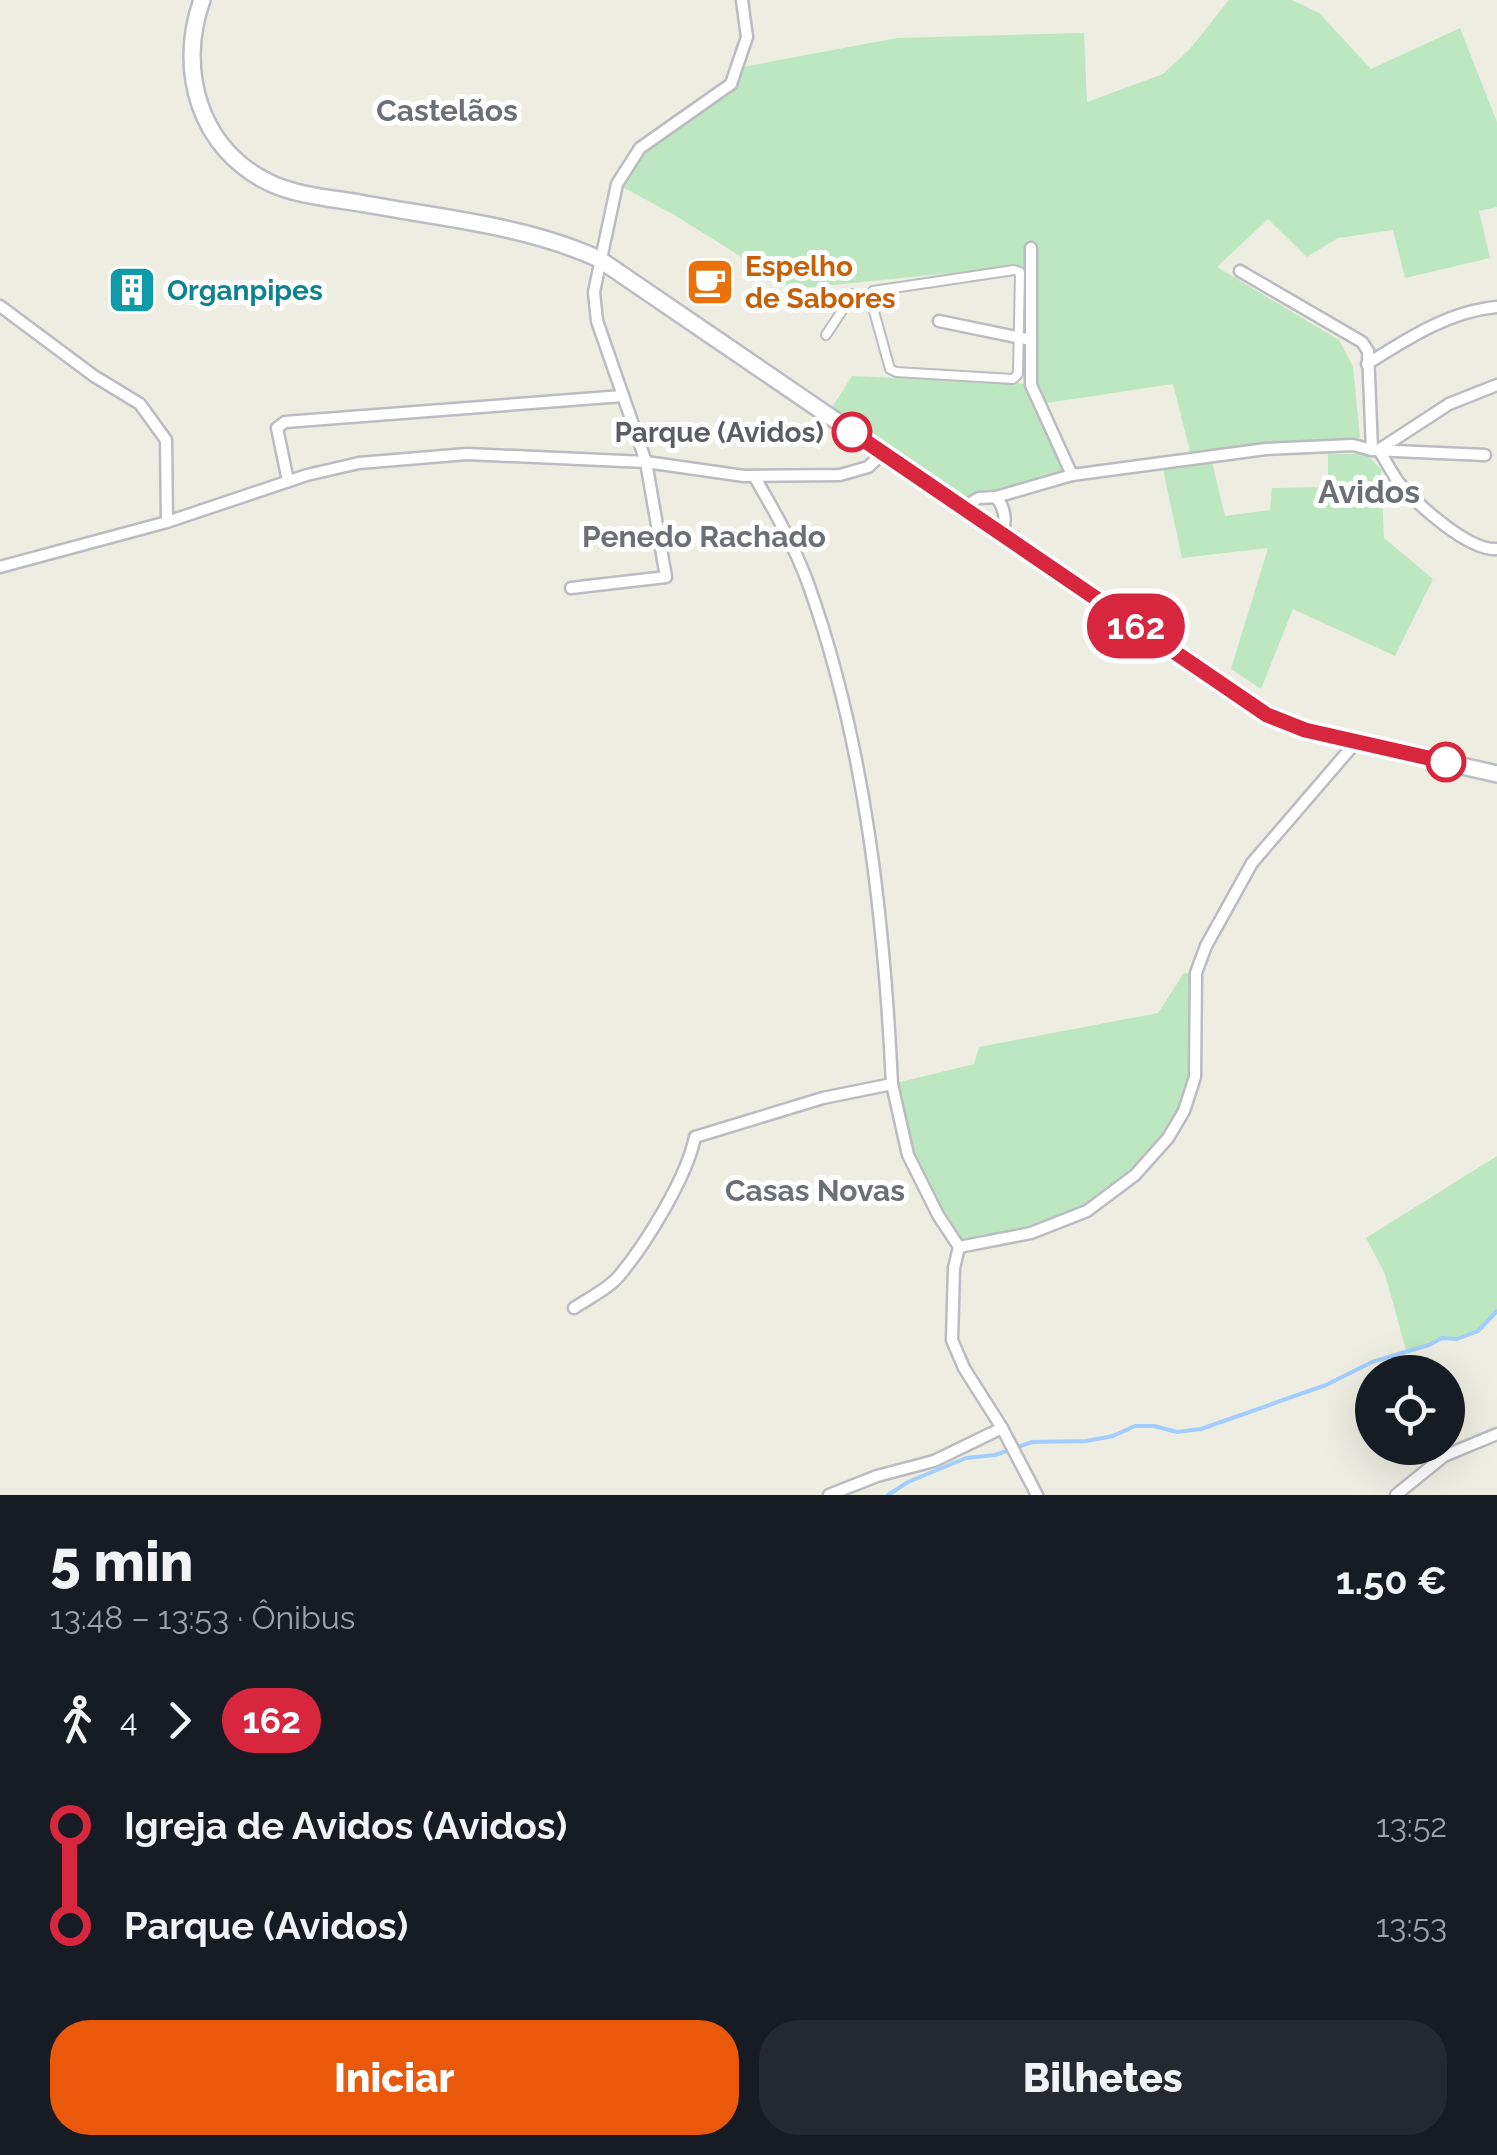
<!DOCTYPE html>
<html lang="pt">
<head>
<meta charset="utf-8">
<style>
	:root { --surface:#171b24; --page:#242831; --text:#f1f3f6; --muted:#9ea1a6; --accent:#ea580c }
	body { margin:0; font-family:Raleway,sans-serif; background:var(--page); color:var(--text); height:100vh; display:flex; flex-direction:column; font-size:38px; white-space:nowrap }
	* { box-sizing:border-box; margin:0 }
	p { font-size:32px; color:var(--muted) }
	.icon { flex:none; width:55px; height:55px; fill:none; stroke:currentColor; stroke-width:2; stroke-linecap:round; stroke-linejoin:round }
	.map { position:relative; height:1495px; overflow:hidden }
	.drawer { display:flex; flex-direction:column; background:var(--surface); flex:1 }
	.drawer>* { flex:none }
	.badge { padding:0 20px; border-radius:32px; font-size:35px; line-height:65px }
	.buttons { position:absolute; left:1355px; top:1355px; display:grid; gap:20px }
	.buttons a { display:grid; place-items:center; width:110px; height:110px; border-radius:50%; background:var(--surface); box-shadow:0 10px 40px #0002; font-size:50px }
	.map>.badge { position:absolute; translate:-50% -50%; box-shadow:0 0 0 5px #fff }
	.legs { display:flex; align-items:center; gap:15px; height:110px; padding:0 50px; font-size:32px }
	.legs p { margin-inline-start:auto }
	.overview { display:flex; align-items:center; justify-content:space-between; height:170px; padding:0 50px }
	h1 { font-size:55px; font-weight:800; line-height:75px }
	.button { display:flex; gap:20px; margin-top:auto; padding:20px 50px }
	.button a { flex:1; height:115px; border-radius:40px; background:var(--accent); color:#fff; font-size:40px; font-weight:800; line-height:115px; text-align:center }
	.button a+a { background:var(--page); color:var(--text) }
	ul { padding:0 50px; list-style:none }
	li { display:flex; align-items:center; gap:35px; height:100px; font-size:38px }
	li i { display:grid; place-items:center; width:15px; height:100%; margin:0 12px; background:currentColor }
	li i::after { content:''; width:25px; height:25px; margin:-12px; border:8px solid; border-radius:50%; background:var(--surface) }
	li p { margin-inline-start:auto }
	li:first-child i { background:linear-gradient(#0000 50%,currentColor 0) }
	li:last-child i { background:linear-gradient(currentColor 50%,#0000 0) }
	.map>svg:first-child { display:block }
	.green { fill:#bde7c1 }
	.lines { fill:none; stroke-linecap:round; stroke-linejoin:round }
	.stream { stroke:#a1ceff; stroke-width:4 }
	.pedestrian-casing { stroke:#babcc2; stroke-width:12 }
	.minor-casing { stroke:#babcc2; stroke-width:15 }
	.secondary-casing { stroke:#bbbdc4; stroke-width:20 }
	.pedestrian { stroke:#fff; stroke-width:8 }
	.minor { stroke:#fff; stroke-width:10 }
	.secondary { stroke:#fff; stroke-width:15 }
	.line-1-casing { stroke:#fff; stroke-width:22 }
	.line-1 { stroke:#d7263d; stroke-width:15 }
	.stop-1-dot { fill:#fff; stroke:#d7263d; stroke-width:5 }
	.labels { text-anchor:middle; stroke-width:10; stroke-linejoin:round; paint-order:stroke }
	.food-label { font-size:28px; font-weight:bold; fill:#c56008; stroke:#fff; text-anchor:start }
	.culture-label { font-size:28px; font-weight:bold; fill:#0d838f; stroke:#fff; text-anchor:start }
	.stop-label { font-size:28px; font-weight:bold; fill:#5a5e64; stroke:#fff; text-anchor:end }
	.neighbourhood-label { font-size:30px; font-weight:bold; fill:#6b7076; stroke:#fff }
	.quarter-label { font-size:32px; font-weight:bold; fill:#6b7076; stroke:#fff }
</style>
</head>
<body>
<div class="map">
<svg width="1497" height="1495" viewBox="0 0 1497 1495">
	<rect width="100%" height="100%" fill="#eeede2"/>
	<!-- green -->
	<g class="green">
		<path d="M1229,0H1292L1319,13L1371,69L1460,28L1497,122V207L1479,211L1490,258L1405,278L1393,230L1338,238L1307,257L1268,219L1217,267L1339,340L1353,366L1360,438L1192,459L1173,384L1040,404L1072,475L963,507L827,415L852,376L1030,384L1031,265L793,289L676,216L617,184L640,148L731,84L737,68L897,38L1084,33L1087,102L1163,74L1190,49Z"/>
		<path d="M1328,454H1366L1381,469L1384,538L1433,579L1395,656L1293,609L1261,689L1231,669L1268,548L1182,558L1163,469L1212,462L1225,516L1270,510L1272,488L1328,487Z"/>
		<path d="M1184,973H1196L1195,1077L1168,1138L1087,1211L1031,1233L959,1247L908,1155L892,1084L974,1064L979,1047L1158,1013Z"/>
		<path d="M1497,1156V1311L1478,1331L1457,1339L1442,1338L1429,1345L1406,1350L1385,1274L1366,1238Z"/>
	</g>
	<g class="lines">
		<!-- stream -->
		<path class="stream" d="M888,1495L908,1482L966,1458L995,1455L1032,1442L1086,1441L1113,1436L1135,1426H1154L1177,1432L1201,1429L1326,1385L1372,1362L1429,1345L1442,1338L1457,1339L1478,1331L1497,1311"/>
		<!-- pedestrian casing -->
		<g class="pedestrian-casing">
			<g id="pedestrian">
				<path d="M1014,270L1020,272L1018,374L1013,379L896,372L890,369L870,297L873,291Z"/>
				<path d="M826,335L853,294L871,295"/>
			</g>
		</g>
		<!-- minor casing -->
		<g class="minor-casing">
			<g id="minor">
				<path d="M1031,248V385L1072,475"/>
				<path d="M1240,271L1362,342L1368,351L1372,450"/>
				<path d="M0,306L94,376L140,404L166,440L167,522"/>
				<path d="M939,321L1031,340"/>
				<path d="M1367,364C1407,339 1449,311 1497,307"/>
				<path d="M1380,449L1449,404L1497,385"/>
				<path d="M1379,450C1386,461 1392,474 1400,484C1418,505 1469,551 1497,549"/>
				<path d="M754,476C775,512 795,547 809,586C865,744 884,917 892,1084"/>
				<path d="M288,481L277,428L285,422L623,396"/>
				<path d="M996,497L1072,475L1266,449L1353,445L1372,450L1485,455"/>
				<path d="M963,507L979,498L996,497C1005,508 1007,520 1002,534"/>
				<path d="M0,567L167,522L307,475L359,463L467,454L646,462L744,476L840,475L868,467L883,453"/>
				<path d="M571,588L666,577L646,462L597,321L594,292L617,184L640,148L731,84L747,37L742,0"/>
				<path d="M959,1247L1031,1233L1087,1211L1135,1175L1168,1138L1184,1111L1195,1077L1196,973L1206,946L1252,863L1356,742"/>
				<path d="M959,1247L954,1268L952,1340L964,1368L1002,1428L1037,1495"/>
				<path d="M574,1308C589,1298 608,1289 619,1276C646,1244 687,1177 695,1137L823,1098L892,1084L908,1155L938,1215L959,1247"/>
				<path d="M829,1495L877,1476L934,1461L1002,1428"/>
				<path d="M1396,1495L1444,1456L1497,1434"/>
			</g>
		</g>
		<!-- secondary casing -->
		<g class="secondary-casing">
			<path id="secondary" d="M202,0C177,70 199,149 270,183C298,196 330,198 360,203C439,218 525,225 599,259L1267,715L1305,730L1497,774"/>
		</g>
		<!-- pedestrian -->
		<use href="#pedestrian" class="pedestrian"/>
		<!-- minor -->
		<use href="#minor" class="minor"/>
		<!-- secondary -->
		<use href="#secondary" class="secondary"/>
	</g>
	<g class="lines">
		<!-- line-1 casing -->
		<g class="line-1-casing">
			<path id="line-1" d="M852,432L1267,715L1305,730L1446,762"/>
		</g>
		<!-- line-1 -->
		<use href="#line-1" class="line-1"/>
	</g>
	<!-- icons -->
	<defs>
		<g id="cafe-square" transform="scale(2.5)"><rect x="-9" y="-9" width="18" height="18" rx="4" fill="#e8710a" stroke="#fff"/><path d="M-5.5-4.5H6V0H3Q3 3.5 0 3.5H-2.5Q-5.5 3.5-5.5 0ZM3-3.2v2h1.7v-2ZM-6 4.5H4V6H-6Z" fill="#fff"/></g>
		<g id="building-square" transform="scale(2.5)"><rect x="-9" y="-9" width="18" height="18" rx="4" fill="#0f9aa8" stroke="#fff"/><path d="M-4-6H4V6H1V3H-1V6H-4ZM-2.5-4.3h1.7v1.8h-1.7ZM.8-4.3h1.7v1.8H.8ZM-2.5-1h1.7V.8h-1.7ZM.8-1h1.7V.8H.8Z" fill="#fff"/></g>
	</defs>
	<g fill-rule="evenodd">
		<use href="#cafe-square" x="710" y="282"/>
		<use href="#building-square" x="132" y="290"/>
	</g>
	<!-- markers -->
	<g class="stop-1-dot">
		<circle cx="852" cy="432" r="18"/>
		<circle cx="1446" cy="762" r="18"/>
	</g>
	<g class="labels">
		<!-- food labels -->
		<g class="food-label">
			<text x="745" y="276">Espelho<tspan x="745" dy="32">de Sabores</tspan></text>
		</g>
		<!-- culture labels -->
		<g class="culture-label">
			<text x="167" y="300">Organpipes</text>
		</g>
		<!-- stop labels -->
		<g class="stop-label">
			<text x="824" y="442">Parque (Avidos)</text>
		</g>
		<!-- neighbourhood labels -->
		<g class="neighbourhood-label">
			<text x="447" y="121">Castelãos</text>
			<text x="704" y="547">Penedo Rachado</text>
			<text x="815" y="1201">Casas Novas</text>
		</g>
		<!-- quarter labels -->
		<g class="quarter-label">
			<text x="1369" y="503">Avidos</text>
		</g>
	</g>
</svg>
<div class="buttons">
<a><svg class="icon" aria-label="locate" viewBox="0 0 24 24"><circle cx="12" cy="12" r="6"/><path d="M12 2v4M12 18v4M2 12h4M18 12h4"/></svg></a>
</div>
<b class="badge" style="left:1136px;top:626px;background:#d7263d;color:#fff">162</b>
</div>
<section class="drawer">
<div class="overview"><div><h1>5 min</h1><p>13:48 – 13:53 · Ônibus</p></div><b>1.50 €</b></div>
<div class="legs"><svg class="icon" aria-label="walk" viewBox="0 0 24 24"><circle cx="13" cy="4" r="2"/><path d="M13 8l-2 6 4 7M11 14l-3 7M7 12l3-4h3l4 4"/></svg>4<svg class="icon" aria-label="forward" viewBox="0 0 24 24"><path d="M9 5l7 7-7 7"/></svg><b class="badge" style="background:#d7263d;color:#fff">162</b></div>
<ul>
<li><i style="color:#d7263d"></i><b>Igreja de Avidos (Avidos)</b><p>13:52</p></li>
<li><i style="color:#d7263d"></i><b>Parque (Avidos)</b><p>13:53</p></li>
</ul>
<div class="button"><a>Iniciar</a><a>Bilhetes</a></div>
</section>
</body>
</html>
